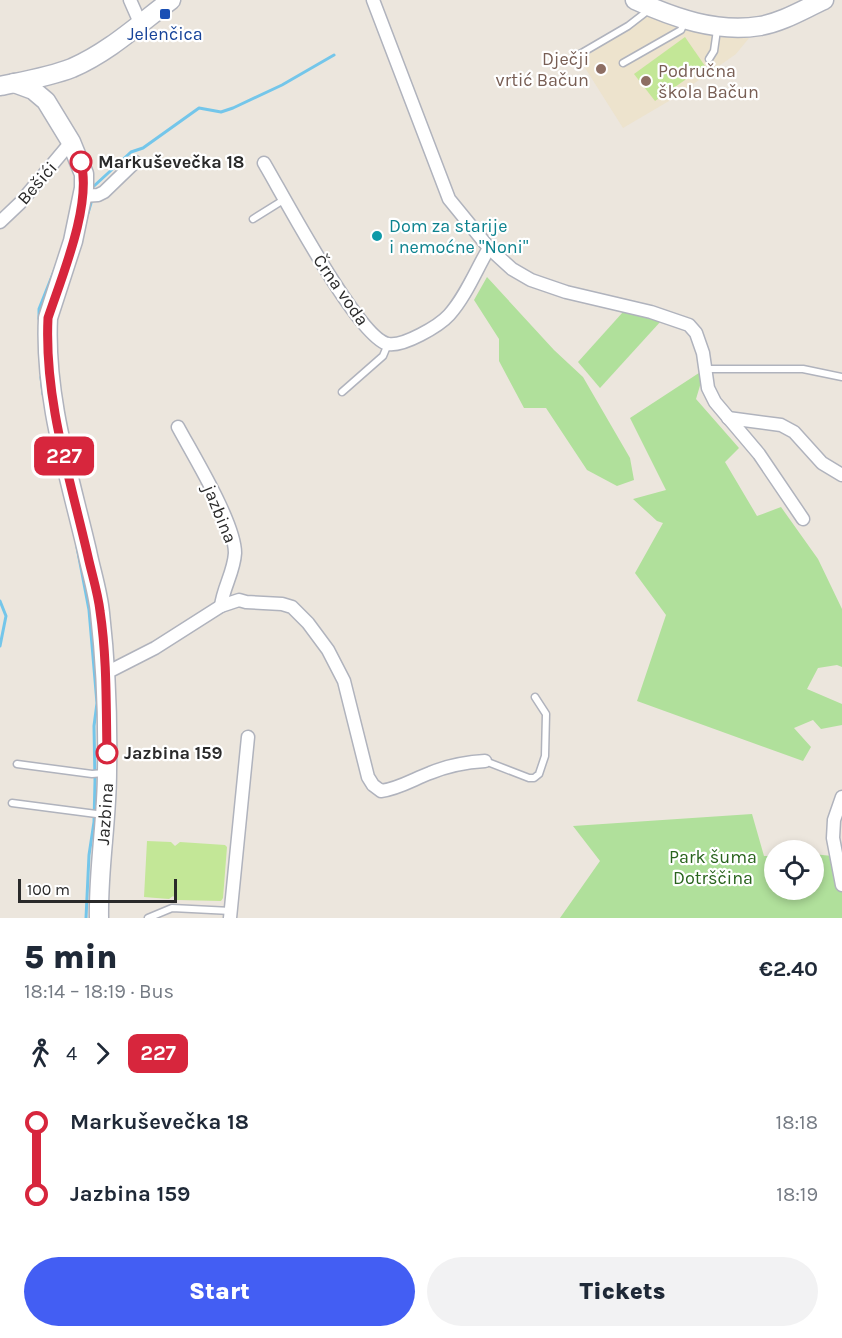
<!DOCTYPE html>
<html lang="en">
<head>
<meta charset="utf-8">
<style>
	:root { --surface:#fff; --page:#f2f2f3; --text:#1f2937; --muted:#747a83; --accent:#435ef3 }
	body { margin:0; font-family:Karla,sans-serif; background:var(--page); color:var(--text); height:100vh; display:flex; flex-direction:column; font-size:22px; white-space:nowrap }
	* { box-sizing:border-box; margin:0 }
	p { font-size:20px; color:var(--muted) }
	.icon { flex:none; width:33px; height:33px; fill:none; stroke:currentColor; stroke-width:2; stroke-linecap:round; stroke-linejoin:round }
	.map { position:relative; height:918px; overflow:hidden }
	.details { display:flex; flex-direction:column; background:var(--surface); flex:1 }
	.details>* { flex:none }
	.badge { padding:0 12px; border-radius:9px; font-size:21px; line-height:39px }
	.controls { position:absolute; left:764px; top:840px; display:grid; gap:12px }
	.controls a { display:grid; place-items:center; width:60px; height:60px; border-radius:50%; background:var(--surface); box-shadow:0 3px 9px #0003; font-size:30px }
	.scale { position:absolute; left:18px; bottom:15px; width:159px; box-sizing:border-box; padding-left:6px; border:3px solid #2a2a2a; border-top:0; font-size:16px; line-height:21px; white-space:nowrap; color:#2a2a2a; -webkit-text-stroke:4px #fff; paint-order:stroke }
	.map>.badge { position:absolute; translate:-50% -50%; box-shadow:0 0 0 3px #fff }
	.legs { display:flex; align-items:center; gap:9px; height:66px; padding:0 24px; font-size:20px }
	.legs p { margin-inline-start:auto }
	.head { display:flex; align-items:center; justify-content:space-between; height:102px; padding:0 24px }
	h1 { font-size:33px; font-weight:800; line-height:45px }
	.action { display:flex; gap:12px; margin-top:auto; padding:12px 24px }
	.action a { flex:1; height:69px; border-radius:36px; background:var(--accent); color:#fff; font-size:24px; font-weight:800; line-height:69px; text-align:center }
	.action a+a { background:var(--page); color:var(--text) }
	ul { padding:0 24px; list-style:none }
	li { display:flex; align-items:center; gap:21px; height:72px; font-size:22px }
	li i { display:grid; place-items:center; width:9px; height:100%; margin:0 8px; background:currentColor }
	li i::after { content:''; width:15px; height:15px; margin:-8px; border:4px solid; border-radius:50%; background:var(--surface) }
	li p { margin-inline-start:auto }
	li:first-child i { background:linear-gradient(#0000 50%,currentColor 0) }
	li:last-child i { background:linear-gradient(currentColor 50%,#0000 0) }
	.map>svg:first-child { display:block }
	.education { fill:#ede3cd }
	.green { fill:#b0e09b }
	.pitch { fill:#c3e797 }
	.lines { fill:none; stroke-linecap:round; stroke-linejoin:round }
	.stream { stroke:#74c6ea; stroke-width:3 }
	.lane-casing { stroke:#b0b3bd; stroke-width:9 }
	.street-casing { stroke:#b0b3bd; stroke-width:15 }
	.secondary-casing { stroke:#b0b3bd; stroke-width:21 }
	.lane { stroke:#fff; stroke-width:6 }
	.street { stroke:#fff; stroke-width:12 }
	.secondary { stroke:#fff; stroke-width:18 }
	.line-1-casing { stroke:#fff; stroke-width:14 }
	.line-1 { stroke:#d7263d; stroke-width:9 }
	.transit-dot { fill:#1a4fb4; stroke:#fff; stroke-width:2 }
	.education-dot { fill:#8d6e63; stroke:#fff; stroke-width:2 }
	.stop-1-dot { fill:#fff; stroke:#d7263d; stroke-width:3 }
	.culture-dot { fill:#0f9aa8; stroke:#fff; stroke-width:2 }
	.labels { text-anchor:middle; stroke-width:4.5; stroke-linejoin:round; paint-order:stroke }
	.transit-label { font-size:18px; fill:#164399; stroke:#fff }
	.education-label { font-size:18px; fill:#785e54; stroke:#fff; text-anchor:end }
	.stop-label { font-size:18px; font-weight:bold; fill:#2a2a2a; stroke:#fff; text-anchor:start }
	.street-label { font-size:18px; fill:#2a2a2a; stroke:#fff }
	.culture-label { font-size:18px; fill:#0d838f; stroke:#fff; text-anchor:start }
	.park-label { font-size:18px; fill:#29641d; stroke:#fff }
</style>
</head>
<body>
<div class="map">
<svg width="842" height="918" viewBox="0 0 842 918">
	<rect width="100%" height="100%" fill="#ece6dd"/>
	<!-- education -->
	<path class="education" d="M649,15L719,37L749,38L736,54L669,101L623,128L580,60Z"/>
	<!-- green -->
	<g class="green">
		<path d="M487,277L554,350L583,377L630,458L634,480L617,486L587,470L546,408H524L499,361V339L474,300Z"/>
		<path d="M623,312L661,321L600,388L578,362Z"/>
		<path d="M705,369L696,399L739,448L725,462L757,516L781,507L818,559L842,609V667L837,665L818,668L807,689L842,704V725L821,729L813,720L794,728L811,747L803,761L637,701L666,615L635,573L663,523L657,521L633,499L666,490L630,418Z"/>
		<path d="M752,814L764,856H774V890H813V854L842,857V918H560L600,861L573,826Z"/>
	</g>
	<!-- pitch -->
	<g class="pitch">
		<path d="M685,37L705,66L655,101L634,74Z"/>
		<path d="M147,841L171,842L175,846L180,842L225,845L227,847L223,898L221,901L177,900L173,896L169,899L144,897Z"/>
	</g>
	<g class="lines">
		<!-- stream -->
		<g class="stream">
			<path d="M94,186L131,152L143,148L199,108L221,112L233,108L282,85L334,55"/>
			<path d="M88,213L91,203"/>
			<path d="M39,319V309L56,266"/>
			<path d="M41,377L43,394"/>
			<path d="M77,547L89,610L97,703L94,726L95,781L94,822L89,855L86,918"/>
			<path d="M0,601L6,616L0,646"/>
		</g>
		<!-- lane casing -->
		<g class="lane-casing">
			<g id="lane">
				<path d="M580,54L628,26L650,9"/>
				<path d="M709,59L714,51L717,30"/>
				<path d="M623,63L681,30L684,23"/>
				<path d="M253,219L285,199"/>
				<path d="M705,369H803L842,377"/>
				<path d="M342,392L383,356L388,344"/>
				<path d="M485,761L529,778H534L539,774L545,756L546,714L535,697"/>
				<path d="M17,764L92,774L104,773"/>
				<path d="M12,803L104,815"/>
				<path d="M148,918L172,908L231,911"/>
			</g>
		</g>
		<!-- street casing -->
		<g class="street-casing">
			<g id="street">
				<path d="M130,0L141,25"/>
				<path d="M373,0L449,199L489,248L512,269L531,280L566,292L651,312L689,325L696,333L703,353L708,388L715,402L759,454L803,519"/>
				<path d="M264,163C283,195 358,338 388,344C403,347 439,326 449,315C466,296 476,270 489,248"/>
				<path d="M83,196L98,195L104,192L135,162"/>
				<path d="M0,222L20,203L71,142"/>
				<path d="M728,418L781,425L794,432L822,463L842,475"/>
				<path d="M178,427C193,455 235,523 235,553C234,572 223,588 221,606"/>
				<path d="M106,673L155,648L221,606L239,600L246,602L282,604L292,607L308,623L328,650L344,681L368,777L373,785L381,791C398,789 414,779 430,773C447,766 467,762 485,761"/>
				<path d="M842,797L834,820L833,838L842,885"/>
				<path d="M230,918L248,737"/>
			</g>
		</g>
		<!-- secondary casing -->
		<g class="secondary-casing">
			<g id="secondary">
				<path d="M635,0C674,18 717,33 760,26C783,22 804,9 824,0"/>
				<path d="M14,83L33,90L46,101L71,142L84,174V188L73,241L48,318C44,397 69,474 87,551C91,571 98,592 100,613C106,666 108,719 107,772C107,821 98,869 99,918"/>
				<path d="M0,86C24,81 49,77 72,68C109,52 139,24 171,0"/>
			</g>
		</g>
		<!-- lane -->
		<use href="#lane" class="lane"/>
		<!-- street -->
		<use href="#street" class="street"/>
		<!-- secondary -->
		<use href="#secondary" class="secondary"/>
	</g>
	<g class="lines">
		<!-- line-1 casing -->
		<g class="line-1-casing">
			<path id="line-1" d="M81,162C92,205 62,276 48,318C44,401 71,481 89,561C93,578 98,594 100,611C107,657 106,705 107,753"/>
		</g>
		<!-- line-1 -->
		<use href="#line-1" class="line-1"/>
	</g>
	<!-- markers -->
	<rect class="transit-dot" x="159" y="8" width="12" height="12" rx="3"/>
	<g class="education-dot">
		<circle cx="601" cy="69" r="6"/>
		<circle cx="646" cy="81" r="6"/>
	</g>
	<g class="stop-1-dot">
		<circle cx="81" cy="162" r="10"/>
		<circle cx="107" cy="753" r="10"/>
	</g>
	<circle class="culture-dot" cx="377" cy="236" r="6"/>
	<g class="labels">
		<!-- transit labels -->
		<g class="transit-label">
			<text x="165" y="40">Jelenčica</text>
		</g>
		<!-- education labels -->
		<g class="education-label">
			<text x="589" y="65">Dječji<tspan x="589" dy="21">vrtić Bačun</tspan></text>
			<text x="658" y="77" text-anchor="start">Područna<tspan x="658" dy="21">škola Bačun</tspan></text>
		</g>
		<!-- stop labels -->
		<g class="stop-label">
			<text x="98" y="168">Markuševečka 18</text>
			<text x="124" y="759">Jazbina 159</text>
		</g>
		<!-- street labels -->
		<g class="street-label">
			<text transform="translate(37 183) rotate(-49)" y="6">Bešići</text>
			<text transform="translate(341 290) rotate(55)" y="6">Črna voda</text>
			<text transform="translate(220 514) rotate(68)" y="6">jazbina</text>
			<text transform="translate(105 814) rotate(-86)" y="6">Jazbina</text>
		</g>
		<!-- culture labels -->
		<g class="culture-label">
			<text x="389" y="232">Dom za starije<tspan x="389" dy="21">i nemoćne "Noni"</tspan></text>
		</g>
		<!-- park labels -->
		<g class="park-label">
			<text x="713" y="863">Park šuma<tspan x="713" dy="21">Dotrščina</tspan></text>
		</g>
	</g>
</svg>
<div class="controls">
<a><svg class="icon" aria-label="locate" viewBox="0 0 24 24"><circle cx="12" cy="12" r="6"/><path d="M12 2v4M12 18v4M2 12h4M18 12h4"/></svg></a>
</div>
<div class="scale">100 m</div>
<b class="badge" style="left:64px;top:456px;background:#d7263d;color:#fff">227</b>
</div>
<section class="details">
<div class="head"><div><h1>5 min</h1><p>18:14 – 18:19 · Bus</p></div><b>€2.40</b></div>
<div class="legs"><svg class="icon" aria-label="walk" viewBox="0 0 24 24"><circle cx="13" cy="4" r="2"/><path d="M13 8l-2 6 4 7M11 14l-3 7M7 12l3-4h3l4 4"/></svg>4<svg class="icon" aria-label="forward" viewBox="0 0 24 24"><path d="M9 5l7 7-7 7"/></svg><b class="badge" style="background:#d7263d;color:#fff">227</b></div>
<ul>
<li><i style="color:#d7263d"></i><b>Markuševečka 18</b><p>18:18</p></li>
<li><i style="color:#d7263d"></i><b>Jazbina 159</b><p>18:19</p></li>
</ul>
<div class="action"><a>Start</a><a>Tickets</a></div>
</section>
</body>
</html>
